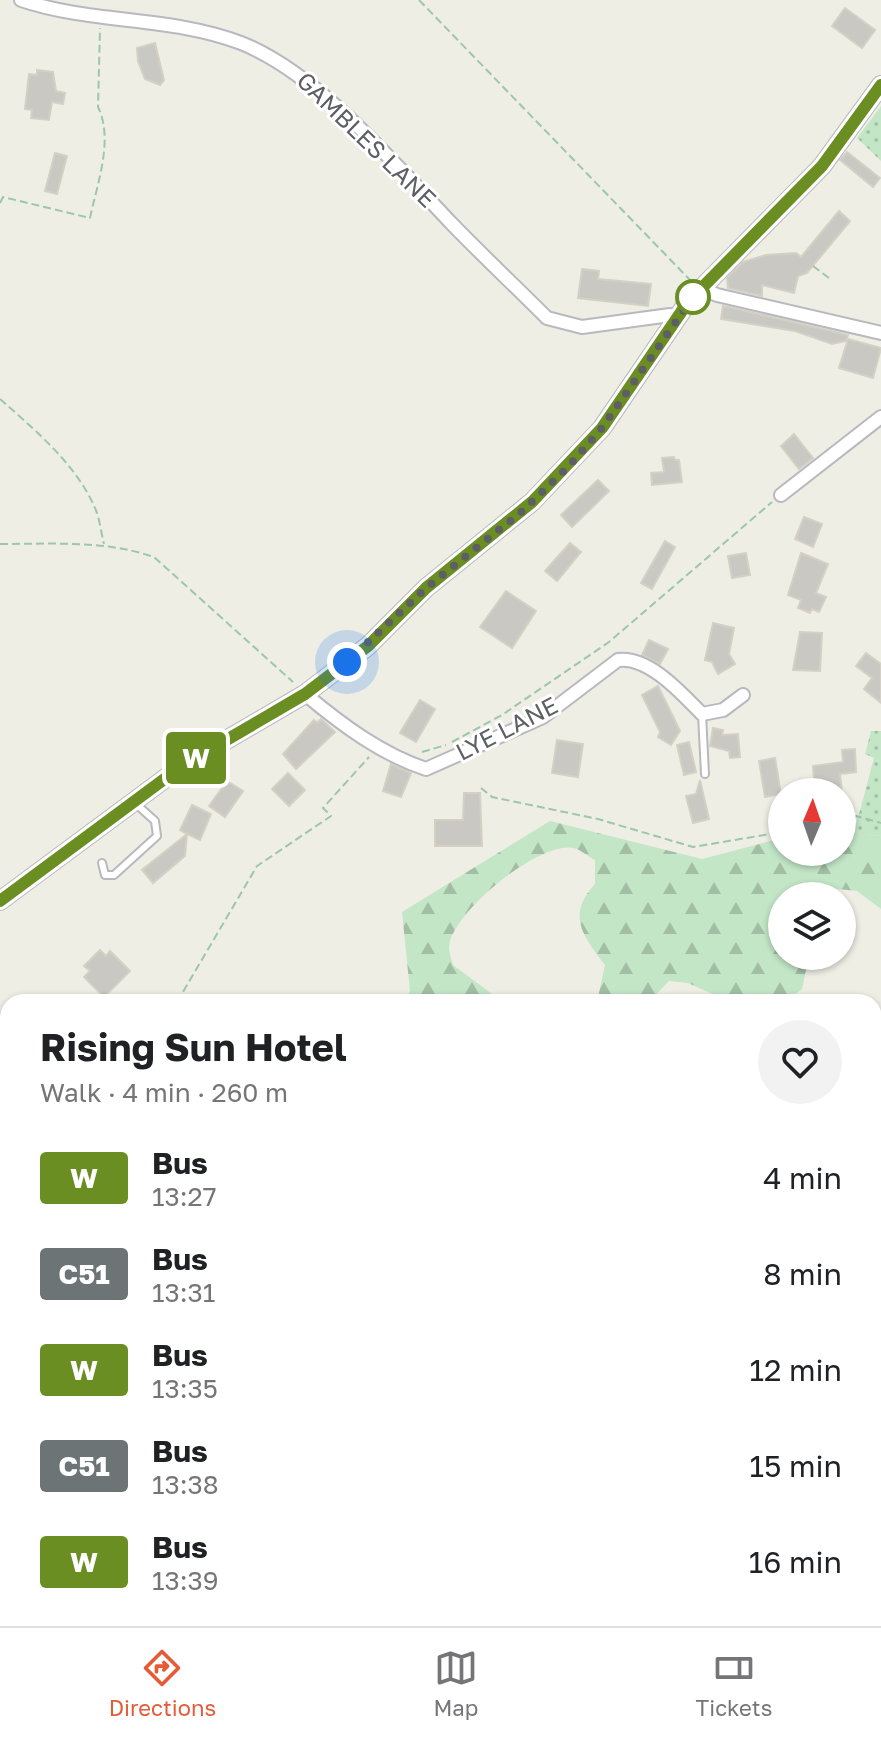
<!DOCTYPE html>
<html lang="en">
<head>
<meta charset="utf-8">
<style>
	:root { --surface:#fff; --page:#f2f2f2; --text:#202124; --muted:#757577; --line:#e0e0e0; --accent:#e55b35 }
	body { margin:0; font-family:"Golos Text",sans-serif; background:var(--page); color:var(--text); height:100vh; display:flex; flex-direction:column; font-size:30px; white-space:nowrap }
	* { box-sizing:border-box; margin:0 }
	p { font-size:26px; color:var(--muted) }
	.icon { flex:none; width:44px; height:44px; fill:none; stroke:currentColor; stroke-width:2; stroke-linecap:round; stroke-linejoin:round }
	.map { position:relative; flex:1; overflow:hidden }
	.drawer { position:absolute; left:0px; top:994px; width:882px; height:632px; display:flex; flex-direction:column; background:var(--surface); border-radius:24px 24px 0 0; box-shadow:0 2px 6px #0004 }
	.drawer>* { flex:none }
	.badge { padding:0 16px; border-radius:6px; font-size:28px; line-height:52px }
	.needle { width:52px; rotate:2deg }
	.tools { position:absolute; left:768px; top:778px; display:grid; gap:16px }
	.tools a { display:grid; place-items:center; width:88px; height:88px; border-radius:50%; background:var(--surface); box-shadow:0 2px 6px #0004; font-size:40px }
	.you { position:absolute; width:40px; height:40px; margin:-20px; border:6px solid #fff; border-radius:50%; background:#1a73e8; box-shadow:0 0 0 12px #1a73e833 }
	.map>.badge { position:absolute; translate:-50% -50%; box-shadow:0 0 0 4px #fff }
	.round { display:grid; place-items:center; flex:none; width:84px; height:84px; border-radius:42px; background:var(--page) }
	.overview { display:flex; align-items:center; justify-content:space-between; height:136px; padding:0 40px }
	h1 { font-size:38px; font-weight:700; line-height:60px }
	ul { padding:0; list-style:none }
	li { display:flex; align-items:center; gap:24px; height:96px; padding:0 40px }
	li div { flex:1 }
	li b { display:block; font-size:30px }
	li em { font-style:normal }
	li .badge { min-width:88px; font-weight:700; text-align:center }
	.menu { display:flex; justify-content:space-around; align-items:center; height:112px; border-top:2px solid var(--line); background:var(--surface); font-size:22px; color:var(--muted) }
	.menu a { display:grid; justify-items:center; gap:4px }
	.menu .current { color:var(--accent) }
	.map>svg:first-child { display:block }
	.grass { fill:url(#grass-dots) }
	.forest { fill:url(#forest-firs) }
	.building { fill:#cac8c2; stroke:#d4d1c4; stroke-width:2 }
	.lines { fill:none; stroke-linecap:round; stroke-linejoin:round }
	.lane-casing { stroke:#b8b9bf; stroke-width:10 }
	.street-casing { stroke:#b8b9bf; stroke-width:16 }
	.secondary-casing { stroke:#b9bac1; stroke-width:20 }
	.path { stroke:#9cc6ad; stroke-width:2; stroke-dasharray:8 4; stroke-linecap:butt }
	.lane { stroke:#fff; stroke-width:6 }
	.street { stroke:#fff; stroke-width:12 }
	.secondary { stroke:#fff; stroke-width:16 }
	.line-casing { stroke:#fff; stroke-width:18 }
	.line { stroke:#6b8e23; stroke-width:12 }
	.walk { stroke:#5d5f65; stroke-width:8; stroke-dasharray:0 14.4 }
	.stop-dot { fill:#fff; stroke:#6b8e23; stroke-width:4 }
	.labels { text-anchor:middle; stroke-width:6; stroke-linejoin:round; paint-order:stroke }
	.street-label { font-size:24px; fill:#5d5f65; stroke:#fff }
</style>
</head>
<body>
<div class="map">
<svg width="881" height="1626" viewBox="0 0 881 1626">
	<defs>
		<pattern id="grass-dots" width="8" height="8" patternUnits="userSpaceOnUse" patternTransform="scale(2)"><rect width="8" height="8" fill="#c3e6c7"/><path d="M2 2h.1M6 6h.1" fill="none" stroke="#a2bea5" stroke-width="1.8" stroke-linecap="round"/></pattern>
		<pattern id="forest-firs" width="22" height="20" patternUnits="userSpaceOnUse" patternTransform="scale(2)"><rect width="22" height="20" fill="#c3e6c7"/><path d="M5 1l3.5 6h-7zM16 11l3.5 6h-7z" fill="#a2bea5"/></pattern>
	</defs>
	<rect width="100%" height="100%" fill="#efeee5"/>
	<!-- grass -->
	<g class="grass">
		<path d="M881,106V161L857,138Z"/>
		<path d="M871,731H881V836L858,833L856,825L874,758L865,754Z"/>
	</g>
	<!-- forest -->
	<g class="forest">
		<path d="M855,819L858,833L881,836V909L857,891L829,888L824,896H782V956H809L802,989L785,1002H730L688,983L669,981L649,1002H597L605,965C583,936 566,915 595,884V860C589,857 581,850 574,848C540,840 451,913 449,947C449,953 452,960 453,965L503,1002H405L410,991L402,912L550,821L702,859L782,838V852H842V822Z"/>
		<path d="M881,1039V1626H362L357,1618H874V1040Z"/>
	</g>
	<!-- building -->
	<g class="building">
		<path d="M845,8L875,30L862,48L832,26Z"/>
		<path d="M155,43L164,80L160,85L145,79L138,61L137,48Z"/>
		<path d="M37,70L53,72L56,91L65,93L63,104L52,102L49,120L31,118L32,110L25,109L29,74L37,75Z"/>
		<path d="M847,152L880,178L873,187L840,160Z"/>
		<path d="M55,153L67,156L57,194L45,191Z"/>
		<path d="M839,211L850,221L807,273L798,276L794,293L762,285V296L728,288L727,278L743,262L766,255L796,253L801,257Z"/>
		<path d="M582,269L599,271L598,279L651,284L648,306L578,298Z"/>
		<path d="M723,306L729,307L848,335L846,341L832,344L795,331L721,319Z"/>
		<path d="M848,339L881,348L873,378L839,368Z"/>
		<path d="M794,434L813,458L799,469L781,446Z"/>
		<path d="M674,457L675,460H679L682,482L652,485L651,473L664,472L662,458Z"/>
		<path d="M598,480L609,491L572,527L561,515Z"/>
		<path d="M804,517L822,524L813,547L795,539Z"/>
		<path d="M665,541L675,547L652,589L641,583Z"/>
		<path d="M570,543L581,552L557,581L545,571Z"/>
		<path d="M746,553L750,575L732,578L728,556Z"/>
		<path d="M801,553L828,564L816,593L826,597L819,612L812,609L810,613L798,608L801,600L788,595Z"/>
		<path d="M506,591L536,611L512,648L480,627Z"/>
		<path d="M713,623L734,628L729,654L735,664L718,674L712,662L705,660Z"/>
		<path d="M800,632L822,633L820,671L793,670Z"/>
		<path d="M649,640L668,649L660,664L642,655Z"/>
		<path d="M866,653L881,664V703L864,689L872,678L856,666Z"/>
		<path d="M658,686L680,731L671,745L658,737L660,732L642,695Z"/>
		<path d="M420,700L435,709L416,742L400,733Z"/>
		<path d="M321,719L335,732L296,769L283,754L314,720L317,723Z"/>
		<path d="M713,728L723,730L722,735L738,734L740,757L730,758L729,751L710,746Z"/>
		<path d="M557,740L583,744L578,777L552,773Z"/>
		<path d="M689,742L696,772L684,775L677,745Z"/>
		<path d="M855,749L856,772L840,774L842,792H815L813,766L843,762L842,750Z"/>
		<path d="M775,758L781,794L765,797L759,761Z"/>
		<path d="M391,764L411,773L401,797L383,791Z"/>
		<path d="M288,773L305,790L289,806L272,789Z"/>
		<path d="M700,780L709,819L693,823L686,796L696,794Z"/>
		<path d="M227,781L243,791L225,817L209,806Z"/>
		<path d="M464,793H480L482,846H435V820H463Z"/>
		<path d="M192,805L211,814L200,840L187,834L185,856L153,883L142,870L187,834L180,830Z"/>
		<path d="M100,950L106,956L110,951L130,971L104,997L84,977L90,971L84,966Z"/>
	</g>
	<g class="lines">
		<!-- lane casing -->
		<g class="lane-casing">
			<g id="lane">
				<path d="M702,714L705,774"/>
				<path d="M102,863L105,875H114L157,836L155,821L135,803"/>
			</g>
		</g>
		<!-- street casing -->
		<g class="street-casing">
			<g id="street">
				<path d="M21,0C92,24 171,16 241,43C317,73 395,164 452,224C483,256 515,286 547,318L582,327L670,315L675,318"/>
				<path d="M701,288L717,295L881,333"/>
				<path d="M781,495L881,417"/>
				<path d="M305,694C342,725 381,754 426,769L543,717L618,660C649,656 682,694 702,714L723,710L743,695"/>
				<path d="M0,1199L8,1200"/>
			</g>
		</g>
		<!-- secondary casing -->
		<g class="secondary-casing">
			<path id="secondary" d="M0,901L182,766L305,694L368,646L426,588L532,502L602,428L688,302L822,166L881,85"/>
		</g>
		<!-- path -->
		<g class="path">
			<path d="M419,0L690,280"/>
			<path d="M0,203L3,197L90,218C97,184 114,140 98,107L100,28"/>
			<path d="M813,266L829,278"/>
			<path d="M0,399C35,430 76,464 95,508C100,519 101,533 104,544"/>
			<path d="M0,544C52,544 105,540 154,557L293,682"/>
			<path d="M452,742L502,715L609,642L772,502"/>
			<path d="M422,752L446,745"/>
			<path d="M481,788L492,797L598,819L693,847L782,832"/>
			<path d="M842,819L856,816L881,823"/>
			<path d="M177,1002L257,866L331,816L323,808L369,757"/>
			<path d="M92,1626L94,1618"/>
		</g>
		<!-- lane -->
		<use href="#lane" class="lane"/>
		<!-- street -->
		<use href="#street" class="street"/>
		<!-- secondary -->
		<use href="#secondary" class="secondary"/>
	</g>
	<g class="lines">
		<!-- line casing -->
		<g class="line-casing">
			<path id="line" d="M0,901L182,766L305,694L368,646L426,588L532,502L602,428L688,302L822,166L881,85"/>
		</g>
		<!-- line -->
		<use href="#line" class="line"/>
		<!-- walk -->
		<path class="walk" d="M347,662L426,588L519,514L567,468L602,428L693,297"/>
	</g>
	<!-- markers -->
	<circle class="stop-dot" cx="693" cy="297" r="16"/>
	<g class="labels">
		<!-- street labels -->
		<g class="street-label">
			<text transform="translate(366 140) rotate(44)" y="8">GAMBLES LANE</text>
			<text transform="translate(507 729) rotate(-27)" y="8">LYE LANE</text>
		</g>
	</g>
</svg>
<div class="tools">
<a><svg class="needle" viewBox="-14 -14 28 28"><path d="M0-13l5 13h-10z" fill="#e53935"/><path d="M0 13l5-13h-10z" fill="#757577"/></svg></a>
<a><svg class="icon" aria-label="layers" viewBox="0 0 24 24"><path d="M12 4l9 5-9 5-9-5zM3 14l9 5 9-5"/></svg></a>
</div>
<div class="you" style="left:347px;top:662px"></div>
<b class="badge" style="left:196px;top:758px;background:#6b8e23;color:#fff">W</b>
<section class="drawer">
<div class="overview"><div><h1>Rising Sun Hotel</h1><p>Walk · 4 min · 260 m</p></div><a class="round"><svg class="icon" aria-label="heart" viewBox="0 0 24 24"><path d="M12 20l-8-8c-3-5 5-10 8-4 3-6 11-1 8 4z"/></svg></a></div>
<ul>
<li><span class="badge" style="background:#6b8e23;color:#fff">W</span><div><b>Bus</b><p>13:27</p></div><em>4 min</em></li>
<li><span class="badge" style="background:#6c7476;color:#fff">C51</span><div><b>Bus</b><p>13:31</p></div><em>8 min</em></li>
<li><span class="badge" style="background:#6b8e23;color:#fff">W</span><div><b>Bus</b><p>13:35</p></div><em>12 min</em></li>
<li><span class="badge" style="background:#6c7476;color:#fff">C51</span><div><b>Bus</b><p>13:38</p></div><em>15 min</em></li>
<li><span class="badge" style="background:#6b8e23;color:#fff">W</span><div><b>Bus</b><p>13:39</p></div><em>16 min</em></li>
</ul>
</section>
</div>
<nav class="menu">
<a class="current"><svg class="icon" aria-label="directions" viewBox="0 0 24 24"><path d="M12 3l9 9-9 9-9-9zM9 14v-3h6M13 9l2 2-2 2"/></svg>Directions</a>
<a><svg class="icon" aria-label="map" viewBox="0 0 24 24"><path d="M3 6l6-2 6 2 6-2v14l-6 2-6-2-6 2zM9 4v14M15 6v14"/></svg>Map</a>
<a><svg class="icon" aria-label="tickets" viewBox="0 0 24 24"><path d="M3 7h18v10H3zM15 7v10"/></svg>Tickets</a>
</nav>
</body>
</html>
